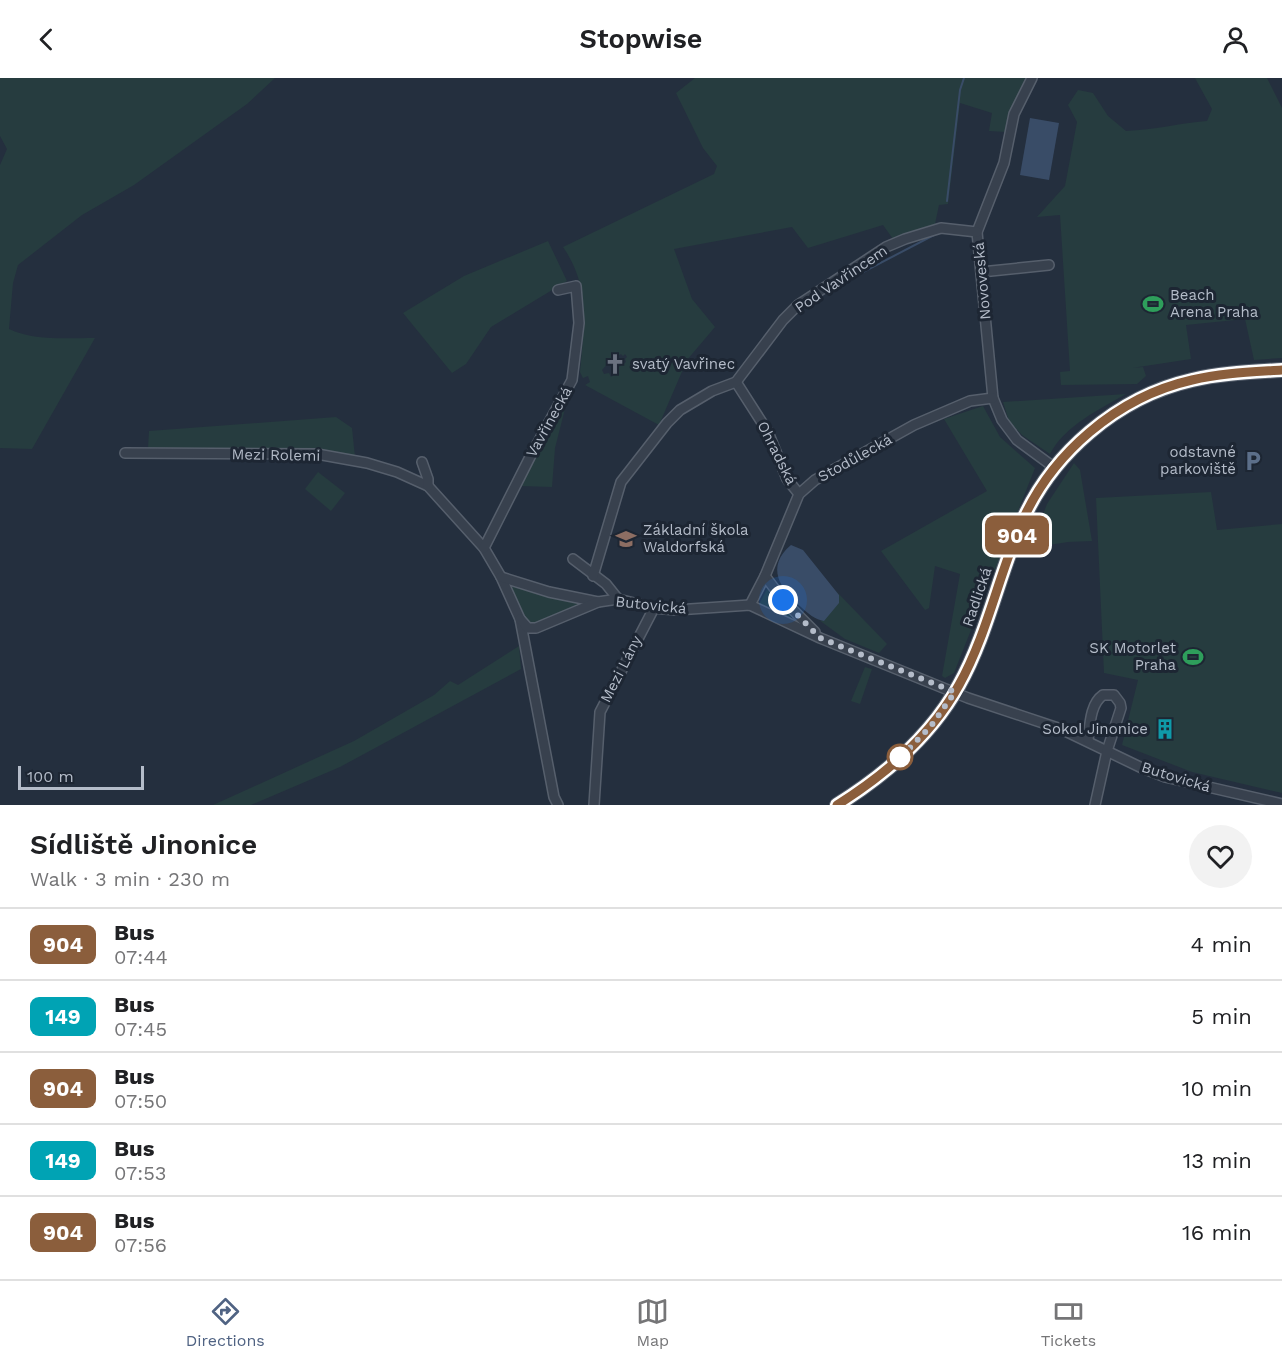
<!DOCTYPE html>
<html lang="en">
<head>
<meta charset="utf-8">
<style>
	:root { --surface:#fff; --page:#f2f2f2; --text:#202124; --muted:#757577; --line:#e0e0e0; --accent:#506383 }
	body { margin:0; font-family:"Work Sans",sans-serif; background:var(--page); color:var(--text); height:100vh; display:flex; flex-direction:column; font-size:22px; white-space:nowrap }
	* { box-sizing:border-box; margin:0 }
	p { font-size:20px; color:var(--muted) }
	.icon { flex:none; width:33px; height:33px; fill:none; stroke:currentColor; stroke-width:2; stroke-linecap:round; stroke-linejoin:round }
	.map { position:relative; height:727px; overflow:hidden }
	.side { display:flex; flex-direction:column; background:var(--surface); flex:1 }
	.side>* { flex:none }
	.badge { padding:0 12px; border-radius:9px; font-size:21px; line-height:39px }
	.scale { position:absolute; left:18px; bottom:15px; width:126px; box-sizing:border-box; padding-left:6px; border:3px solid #b4bcc9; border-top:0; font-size:16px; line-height:21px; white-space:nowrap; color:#b4bcc9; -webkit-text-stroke:4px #1d2633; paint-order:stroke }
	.you { position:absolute; width:30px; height:30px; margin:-15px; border:4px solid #fff; border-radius:50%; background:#1a73e8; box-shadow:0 0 0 9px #1a73e833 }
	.map>.badge { position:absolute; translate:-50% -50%; box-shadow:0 0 0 3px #fff }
	.round { display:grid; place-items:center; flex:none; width:63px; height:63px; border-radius:32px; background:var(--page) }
	.headline { display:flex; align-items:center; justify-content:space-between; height:102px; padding:0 30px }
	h1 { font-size:28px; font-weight:600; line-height:45px }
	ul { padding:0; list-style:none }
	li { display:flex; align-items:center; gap:18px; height:72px; padding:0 30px; border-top:2px solid var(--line) }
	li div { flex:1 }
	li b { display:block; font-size:22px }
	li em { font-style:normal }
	li .badge { min-width:66px; font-weight:700; text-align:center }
	header { display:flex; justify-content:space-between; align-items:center; height:78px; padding:0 30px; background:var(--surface); font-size:27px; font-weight:600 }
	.dock { display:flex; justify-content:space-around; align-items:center; height:84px; border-top:2px solid var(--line); background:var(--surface); font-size:16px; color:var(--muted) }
	.dock a { display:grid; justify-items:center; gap:3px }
	.dock .current { color:var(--accent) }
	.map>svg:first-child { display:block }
	.green { fill:#263c3f; fill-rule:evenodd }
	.water { fill:#394c67 }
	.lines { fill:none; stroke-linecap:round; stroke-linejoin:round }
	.stream { stroke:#394c67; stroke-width:2 }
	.street-casing { stroke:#565f6c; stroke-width:12 }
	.secondary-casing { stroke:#565f6c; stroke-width:16 }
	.street { stroke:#38414e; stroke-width:9 }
	.secondary { stroke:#465061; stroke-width:14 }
	.line-casing { stroke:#fff; stroke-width:14 }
	.line { stroke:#8b5e3c; stroke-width:9 }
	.walk { stroke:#b4bcc9; stroke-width:6; stroke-dasharray:0 10.8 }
	.stop-dot { fill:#fff; stroke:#8b5e3c; stroke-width:3 }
	.labels { text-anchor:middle; stroke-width:6; stroke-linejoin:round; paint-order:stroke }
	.street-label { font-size:15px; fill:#b4bcc9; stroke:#1d2633 }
	.poi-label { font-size:15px; fill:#b4bcc9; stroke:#1d2633; text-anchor:start }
</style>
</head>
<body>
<header><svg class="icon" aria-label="back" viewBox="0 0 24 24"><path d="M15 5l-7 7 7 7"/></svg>Stopwise<svg class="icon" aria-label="person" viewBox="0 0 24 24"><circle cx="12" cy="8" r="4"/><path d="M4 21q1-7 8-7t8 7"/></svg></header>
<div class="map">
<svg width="1282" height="727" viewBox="0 0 1282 727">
	<rect width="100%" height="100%" fill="#242f3e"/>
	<!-- green -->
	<g class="green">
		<path d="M0,0H275L247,26L134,107L82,137L18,187L13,205L9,251C34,263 67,260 95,260L32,371L0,370V87L7,71L0,58Z"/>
		<path d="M695,0H1027L1009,36L1006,54L989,53L992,35L960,25L948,126L939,127L935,146L893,161L883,147L808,170L792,149L674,171L692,221L715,249L687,282L659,347L585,307L590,304L588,298L583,300L580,294C584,249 591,209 563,169L714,96L717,88L703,70L676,15ZM621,276L623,278L625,276L627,279L625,281L626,284L613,293L615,296L611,299L609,295L604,296L602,292L611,282Z"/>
		<path d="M1195,0H1267L1282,30V280L1254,282L1245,241L1186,247L1191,281L1132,290L1143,289L1146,298L1137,306L1061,307L1060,294L1070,293L1060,137L1037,139L1065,108L1077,44L1068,27L1078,12L1093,15L1108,38L1126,53C1154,52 1180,45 1207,43L1212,31Z"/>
		<path d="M548,163L567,203L491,249L466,286L452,295L403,235L464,198Z"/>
		<path d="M1126,316C1100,331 1064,348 1050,376L1022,357L1009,343L1003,324Z"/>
		<path d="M568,319L555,370L552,409L520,408Z"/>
		<path d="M983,328L1000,359L1035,390L954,595L945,600L942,598L960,496L935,488L929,530L925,532L881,473L987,413L944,341Z"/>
		<path d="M336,339L352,350L355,379L246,371L148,370L149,353Z"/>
		<path d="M1074,385L1080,392L1092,463L1068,464L1030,470L1047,426Z"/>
		<path d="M318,394L345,415L331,433L305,411Z"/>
		<path d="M1211,414L1217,452L1282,446V715L1192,694L1122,667L1138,602L1104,595L1096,420Z"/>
		<path d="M507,503L592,524L536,546C519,542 514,518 507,503Z"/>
		<path d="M767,511L791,538V541L759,526Z"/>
		<path d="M835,512L887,566L879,575L845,561L819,542L822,543L839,517Z"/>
		<path d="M519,568L521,591L340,689L251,727H213L354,663L434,617L450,603L458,607Z"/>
		<path d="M865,589L872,591L860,626L851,623Z"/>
	</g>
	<!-- water -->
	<g class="water">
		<path d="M1030,40L1059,45L1049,102L1020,97Z"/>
		<path d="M791,467L803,472L839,517V525L824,543C816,542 807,535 801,529C780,511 765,489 791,467Z"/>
	</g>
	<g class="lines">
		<!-- stream -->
		<g class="stream">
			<path d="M947,123L960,12L964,0"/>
			<path d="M844,204L934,157"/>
		</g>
		<!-- street casing -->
		<g class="street-casing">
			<g id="street">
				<path d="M1032,0L1014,36L1004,85L977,154L993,320L1002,342L1017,362L1055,390"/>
				<path d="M981,194L1049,187"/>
				<path d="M736,304L768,354L787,401L799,416"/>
				<path d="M125,375L317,376L367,385L397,394L428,408L484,470L501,499L520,541L554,719L558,727"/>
				<path d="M422,384L428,401V408"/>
				<path d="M484,470L530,379L572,302L579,245L576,208L558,212"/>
				<path d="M573,481L606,506L618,521"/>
				<path d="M593,498L621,404L667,345L680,332L712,313L736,304L783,242L798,227L886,169L905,161L941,150L977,154"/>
				<path d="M765,498L783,522L815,554"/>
				<path d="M501,499L549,514L598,524"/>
				<path d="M750,527L765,498L799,416L815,402L914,347L970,323L993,320"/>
				<path d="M520,541L528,550H536L598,524L618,521L654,530L676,532L750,527L820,560L968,620L1061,651L1142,690L1165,699L1282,726"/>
				<path d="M1088,662C1090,647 1090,626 1103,617H1114L1120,625L1121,630L1107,673L1095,727"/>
				<path d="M594,727L600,634L654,530"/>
			</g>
		</g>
		<!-- secondary casing -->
		<g class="secondary-casing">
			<path id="secondary" d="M837,727C885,697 931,658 959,607C987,557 998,499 1021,446C1051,376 1117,319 1192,302C1221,295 1252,294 1282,292"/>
		</g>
		<!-- street -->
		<use href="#street" class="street"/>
		<!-- secondary -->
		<use href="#secondary" class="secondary"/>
	</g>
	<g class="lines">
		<!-- line casing -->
		<g class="line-casing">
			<path id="line" d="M837,727C885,697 931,658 959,607C987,557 998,499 1021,446C1051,376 1117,319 1192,302C1221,295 1252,294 1282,292"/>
		</g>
		<!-- line -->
		<use href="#line" class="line"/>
		<!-- walk -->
		<path class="walk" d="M783,522L820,560L955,614L931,648L899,681L900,679"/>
	</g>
	<!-- icons -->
	<defs>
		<g id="stadium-bare" transform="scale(1.62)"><path d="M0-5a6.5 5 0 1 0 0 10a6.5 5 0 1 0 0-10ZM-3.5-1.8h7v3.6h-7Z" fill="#2e9e5b" stroke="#1d2633" stroke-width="2.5" paint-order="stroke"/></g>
		<g id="church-bare" transform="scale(1.62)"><path d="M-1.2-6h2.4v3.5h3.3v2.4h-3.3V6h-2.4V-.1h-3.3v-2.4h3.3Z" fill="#6b7280" stroke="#1d2633" stroke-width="2.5" paint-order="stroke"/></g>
		<g id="parking-bare" transform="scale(1.62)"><path d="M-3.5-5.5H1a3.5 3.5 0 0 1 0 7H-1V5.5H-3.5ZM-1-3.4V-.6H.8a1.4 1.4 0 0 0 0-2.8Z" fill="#5c6f8a" stroke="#1d2633" stroke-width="2.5" paint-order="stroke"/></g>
		<g id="school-bare" transform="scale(1.62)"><path d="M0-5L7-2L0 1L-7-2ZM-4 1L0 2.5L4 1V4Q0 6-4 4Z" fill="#8d6e63" stroke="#1d2633" stroke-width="2.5" paint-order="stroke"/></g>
		<g id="building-bare" transform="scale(1.62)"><path d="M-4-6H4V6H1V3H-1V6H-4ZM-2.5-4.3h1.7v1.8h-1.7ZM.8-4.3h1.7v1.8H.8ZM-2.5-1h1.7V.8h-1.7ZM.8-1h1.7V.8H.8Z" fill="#0f9aa8" stroke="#1d2633" stroke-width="2.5" paint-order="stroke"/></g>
	</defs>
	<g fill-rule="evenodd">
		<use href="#stadium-bare" x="1153" y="226"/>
		<use href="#church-bare" x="615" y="286"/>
		<use href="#parking-bare" x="1253" y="383"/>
		<use href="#school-bare" x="626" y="461"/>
		<use href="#stadium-bare" x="1193" y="579"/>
		<use href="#building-bare" x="1165" y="651"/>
	</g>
	<!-- markers -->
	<circle class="stop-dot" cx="900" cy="679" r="12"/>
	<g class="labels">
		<!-- street labels -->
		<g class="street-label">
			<text transform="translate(841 201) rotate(-34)" y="5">Pod Vavřincem</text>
			<text transform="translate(982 203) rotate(-95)" y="5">Novoveská</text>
			<text transform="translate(549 344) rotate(-61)" y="5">Vavřinecká</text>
			<text transform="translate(777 375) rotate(63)" y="5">Ohradská</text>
			<text transform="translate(276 377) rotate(1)" y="5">Mezi Rolemi</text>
			<text transform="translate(855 380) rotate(-29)" y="5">Stodůlecká</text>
			<text transform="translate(977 519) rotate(-71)" y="5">Radlická</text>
			<text transform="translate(651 527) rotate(6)" y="5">Butovická</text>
			<text transform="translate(621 591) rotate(-63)" y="5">Mezi Lány</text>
			<text transform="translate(1176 699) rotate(17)" y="5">Butovická</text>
		</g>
		<!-- poi labels -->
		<g class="poi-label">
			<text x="1170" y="222">Beach<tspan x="1170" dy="17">Arena Praha</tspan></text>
			<text x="632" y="291">svatý Vavřinec</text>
			<text x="1236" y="379" text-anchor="end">odstavné<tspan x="1236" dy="17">parkoviště</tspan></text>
			<text x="643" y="457">Základní škola<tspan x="643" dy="17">Waldorfská</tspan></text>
			<text x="1176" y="575" text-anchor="end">SK Motorlet<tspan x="1176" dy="17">Praha</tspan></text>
			<text x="1148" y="656" text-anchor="end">Sokol Jinonice</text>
		</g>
	</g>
</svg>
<div class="scale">100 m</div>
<div class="you" style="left:783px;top:522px"></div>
<b class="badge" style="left:1017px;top:457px;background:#8b5e3c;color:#fff">904</b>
</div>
<section class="side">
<div class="headline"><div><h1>Sídliště Jinonice</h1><p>Walk · 3 min · 230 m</p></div><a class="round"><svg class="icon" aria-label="heart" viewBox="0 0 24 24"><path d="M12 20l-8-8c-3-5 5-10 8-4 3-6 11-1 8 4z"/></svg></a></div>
<ul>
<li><span class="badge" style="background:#8b5e3c;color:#fff">904</span><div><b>Bus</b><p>07:44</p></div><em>4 min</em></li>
<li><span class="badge" style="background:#00a3b4;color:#fff">149</span><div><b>Bus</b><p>07:45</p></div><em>5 min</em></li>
<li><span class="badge" style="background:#8b5e3c;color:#fff">904</span><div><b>Bus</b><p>07:50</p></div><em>10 min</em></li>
<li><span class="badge" style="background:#00a3b4;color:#fff">149</span><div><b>Bus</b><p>07:53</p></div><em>13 min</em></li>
<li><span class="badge" style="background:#8b5e3c;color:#fff">904</span><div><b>Bus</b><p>07:56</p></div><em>16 min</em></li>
</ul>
</section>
<nav class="dock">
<a class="current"><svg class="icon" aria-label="directions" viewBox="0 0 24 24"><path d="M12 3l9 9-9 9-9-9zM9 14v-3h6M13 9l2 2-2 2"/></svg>Directions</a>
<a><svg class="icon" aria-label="map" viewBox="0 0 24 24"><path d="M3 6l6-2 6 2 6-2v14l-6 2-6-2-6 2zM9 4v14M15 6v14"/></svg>Map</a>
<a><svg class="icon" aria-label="tickets" viewBox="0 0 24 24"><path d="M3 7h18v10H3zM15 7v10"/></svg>Tickets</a>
</nav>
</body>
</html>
